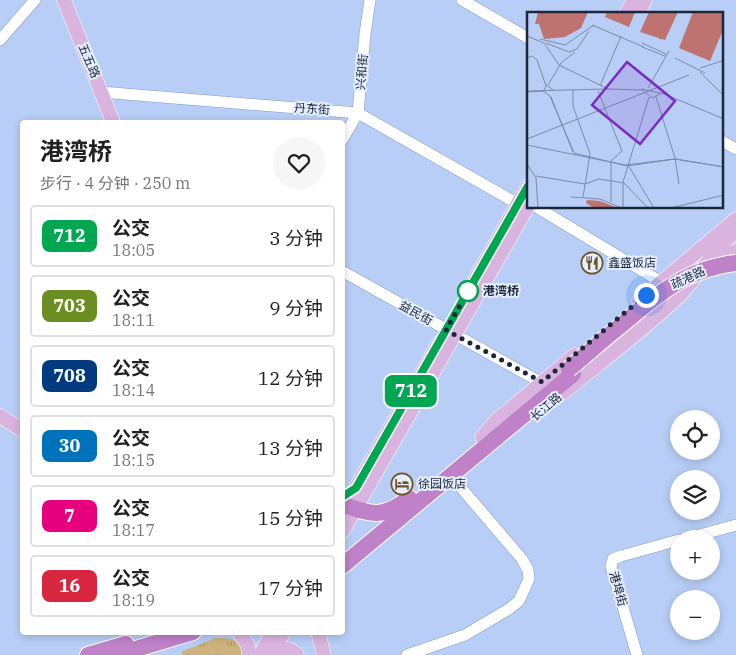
<!DOCTYPE html>
<html lang="zh">
<head>
<meta charset="utf-8">
<style>
	:root { --surface:#fff; --page:#f6f6f6; --text:#222; --muted:#767676; --line:#e0e0e0 }
	body { margin:0; font-family:"IBM Plex Serif","Noto Sans SC",serif; background:var(--page); color:var(--text); height:100vh; display:flex; flex-direction:column; font-size:19px; white-space:nowrap }
	* { box-sizing:border-box; margin:0 }
	p { font-size:16px; color:var(--muted) }
	.icon { flex:none; width:28px; height:28px; fill:none; stroke:currentColor; stroke-width:2; stroke-linecap:round; stroke-linejoin:round }
	.map { position:relative; flex:1; overflow:hidden }
	.details { position:absolute; left:20px; top:120px; width:325px; height:515px; display:flex; flex-direction:column; background:var(--surface); border-radius:5px; box-shadow:0 2px 8px #0003 }
	.details>* { flex:none }
	.badge { padding:0 10px; border-radius:8px; font-size:18px; line-height:32px }
	.buttons { position:absolute; left:670px; top:410px; display:grid; gap:10px }
	.buttons a { display:grid; place-items:center; width:50px; height:50px; border-radius:50%; background:var(--surface); box-shadow:0 2px 8px #0003; font-size:25px }
	.you { position:absolute; width:25px; height:25px; margin:-12px; border:4px solid #fff; border-radius:50%; background:#1a73e8; box-shadow:0 0 0 8px #1a73e833 }
	.map>.badge { position:absolute; translate:-50% -50%; box-shadow:0 0 0 2px #fff }
	.round { display:grid; place-items:center; flex:none; width:52px; height:52px; border-radius:26px; background:var(--page) }
	.summary { display:flex; align-items:center; justify-content:space-between; height:85px; padding:0 20px }
	h1 { font-size:24px; font-weight:700; line-height:38px }
	ul { padding:0; list-style:none }
	li { display:flex; align-items:center; gap:15px; height:62px; margin:0 10px 8px; padding:0 10px; border:2px solid var(--line); border-radius:5px }
	li div { flex:1 }
	li b { display:block; font-size:19px }
	li em { font-style:normal }
	li .badge { min-width:55px; font-weight:700; text-align:center }
	.map>svg:first-child { display:block }
	.grass { fill:url(#grass-tufts) }
	.lines { fill:none; stroke-linecap:round; stroke-linejoin:round }
	.minor-casing { stroke:#809aca; stroke-width:12 }
	.major-casing { stroke:#fff; stroke-width:15 }
	.highway-casing { stroke:#fff; stroke-width:18 }
	.minor { stroke:#fff; stroke-width:11 }
	.major { stroke:#d9b4de; stroke-width:14 }
	.highway { stroke:#bf82c8; stroke-width:16 }
	.highway-bridge-casing { stroke:#fff; stroke-width:18; stroke-linecap:butt }
	.highway-bridge { stroke:#bf82c8; stroke-width:16 }
	.line-casing { stroke:#fff; stroke-width:11 }
	.line { stroke:#00a651; stroke-width:8 }
	.walk { stroke:#1d273a; stroke-width:5; stroke-dasharray:0 9 }
	.stop-dot { fill:#fff; stroke:#00a651; stroke-width:2.5 }
	.labels { text-anchor:middle; stroke-width:4; stroke-linejoin:round; paint-order:stroke }
	.street-label { font-size:12px; fill:#1d273a; stroke:#e5eefe }
	.poi-label { font-size:12px; fill:#1d273a; stroke:#e5eefe; text-anchor:start }
	.stop-label { font-size:12px; font-weight:bold; fill:#1d273a; stroke:#e5eefe; text-anchor:start }
	.inset-river { fill:none; stroke:#be7370; stroke-width:2.5 }
	.inset-road { fill:none; stroke:#7a8bab; stroke-width:1 }
	.view { fill:#7b2cbf; fill-opacity:0.15; stroke:#7b2cbf; stroke-width:2.5 }
	.inset-edge { fill:none; stroke:#1d273a; stroke-width:2.5 }
</style>
</head>
<body>
<div class="map">
<svg width="736" height="655" viewBox="0 0 736 655">
	<defs>
		<pattern id="grass-tufts" width="24" height="20" patternUnits="userSpaceOnUse" patternTransform="scale(1.25)"><rect width="24" height="20" fill="#ceb17c"/><path d="M3 7l-1-3M5 7V3M7 7l1-3M15 17l-1-3M17 17v-4M19 17l1-3" fill="none" stroke="#b0986c"/></pattern>
	</defs>
	<rect width="100%" height="100%" fill="#b8cef6"/>
	<!-- grass -->
	<path class="grass" d="M215,638C229,638 242,638 242,655H183L181,652Z"/>
	<g class="lines">
		<!-- minor casing -->
		<g class="minor-casing">
			<g id="minor">
				<path d="M462,0L528,38"/>
				<path d="M0,40L35,0"/>
				<path d="M101,92L358,113L518,204L525,203"/>
				<path d="M342,140L358,113L365,34L370,0"/>
				<path d="M722,141L736,149"/>
				<path d="M538,208L661,282"/>
				<path d="M342,271L542,383"/>
				<path d="M685,539L736,525"/>
				<path d="M407,655L465,635L509,609L519,601L529,579L528,570L522,559L451,476"/>
				<path d="M637,655L611,566L613,559L621,556L679,540"/>
			</g>
		</g>
		<!-- major casing -->
		<g class="major-casing">
			<g id="major">
				<path d="M64,0L113,122"/>
				<path d="M626,14L634,0"/>
				<path d="M637,14L645,0"/>
				<path d="M711,266L736,251"/>
				<path d="M468,292L528,186"/>
				<path d="M639,301L736,219"/>
				<path d="M564,392C602,361 646,328 681,294C700,274 714,249 736,231"/>
				<path d="M0,416L22,430"/>
				<path d="M482,437L497,420L575,355"/>
				<path d="M342,512L439,343"/>
				<path d="M342,532L528,206"/>
				<path d="M239,632L248,646L249,655"/>
				<path d="M318,632L324,655"/>
				<path d="M271,654L284,632"/>
				<path d="M272,654C281,648 289,646 297,655"/>
				<path d="M260,655L273,632"/>
			</g>
		</g>
		<!-- highway casing -->
		<g class="highway-casing">
			<g id="highway">
				<path d="M342,504C371,515 384,519 409,498"/>
				<path d="M342,566L573,374"/>
				<path d="M88,655L126,644"/>
				<path d="M116,655L193,632"/>
			</g>
		</g>
		<!-- minor -->
		<use href="#minor" class="minor"/>
		<!-- major -->
		<use href="#major" class="major"/>
		<!-- highway -->
		<use href="#highway" class="highway"/>
		<!-- highway-bridge casing -->
		<g class="highway-bridge-casing">
			<path id="highway-bridge" d="M569,369C588,353 606,337 625,322C660,292 689,268 736,263"/>
		</g>
		<!-- highway-bridge -->
		<use href="#highway-bridge" class="highway-bridge"/>
	</g>
	<g class="lines">
		<!-- line casing -->
		<g class="line-casing">
			<path id="line" d="M342,497L356,488L528,186"/>
		</g>
		<!-- line -->
		<use href="#line" class="line"/>
		<!-- walk -->
		<path class="walk" d="M468,291L446,330L542,382L646,295"/>
	</g>
	<!-- icons -->
	<defs>
		<g id="restaurant-ring" transform="scale(1.125)"><circle r="9.5" fill="#e5eefe" stroke="#6c5424" stroke-width="1.5"/><path d="M-5-6h1v4h1v-4h1v4h1v-4h1v5L-1.5 .5V6h-2V.5L-5-1ZM5-6V6H3V1.5H1.5Q1.5-4 5-6Z" fill="#6c5424"/></g>
		<g id="hotel-ring" transform="scale(1.125)"><circle r="9.5" fill="#e5eefe" stroke="#6c5424" stroke-width="1.5"/><path d="M-6-4.5h1.5V1H6V5H4.5V3h-9V5H-6ZM-4 0a1.8 1.8 0 1 1 3.6 0ZM.5 0V-2.5h3Q6-2.5 6 0Z" fill="#6c5424"/></g>
	</defs>
	<g fill-rule="evenodd">
		<use href="#restaurant-ring" x="592" y="263"/>
		<use href="#hotel-ring" x="402" y="484"/>
	</g>
	<!-- markers -->
	<circle class="stop-dot" cx="468" cy="291" r="10"/>
	<g class="labels">
		<!-- street labels -->
		<g class="street-label">
			<text transform="translate(89 61) rotate(67)" y="4">五五路</text>
			<text transform="translate(362 72) rotate(-85)" y="4">兴和街</text>
			<text transform="translate(312 109) rotate(4)" y="4">丹东街</text>
			<text transform="translate(688 278) rotate(-25)" y="4">疏港路</text>
			<text transform="translate(416 313) rotate(29)" y="4">益民街</text>
			<text transform="translate(546 407) rotate(-40)" y="4">长江路</text>
			<text transform="translate(618 589) rotate(74)" y="4">港埠街</text>
		</g>
		<!-- poi labels -->
		<g class="poi-label">
			<text x="608" y="267">鑫盛饭店</text>
			<text x="418" y="488">徐园饭店</text>
		</g>
		<!-- stop labels -->
		<g class="stop-label">
			<text x="483" y="295">港湾桥</text>
		</g>
	</g>
	<!-- overview -->
	<g transform="translate(527 12)">
		<rect width="196" height="196" fill="#b8cef6"/>
		<path d="M11,0L41,1L61,0L54,16L38,25L17,27L12,12H8ZM80,0H108L102,15L78,5ZM122,0H151L138,28L113,20ZM166,0H196V18L183,49L152,36ZM60,188L73,189L91,196H67L59,191Z" fill="#be7370"/>
		<path class="inset-river" d="M133,27L136,0"/>
		<path class="inset-road" d="M65,13L117,35M0,24L17,31L32,53L81,77L115,78L125,86L135,81L197,107M13,27L38,33L67,13M19,31L42,40L50,37M115,31L139,42M115,35L138,44M50,37L62,19M0,46L5,44L10,48L19,74M148,46L178,61M173,56L195,49M173,60L197,84M21,73L34,51L48,40M73,74L94,24M121,76L142,39M114,77L138,82M46,78V94L63,142L56,185M0,79L82,77M71,79L95,139L84,149V190M0,80L16,79L23,84L47,141L100,154L148,147L197,155M16,80L20,73L27,79M24,85L46,140M129,85L148,146L152,172M0,127L162,63M0,133L98,153L148,147L197,155M0,152L9,166L11,196M101,153L127,196M9,164L58,172L72,167L97,171L121,196M44,185L73,187L95,196M96,196V170L122,85M144,196L197,183"/>
		<path class="view" d="M100,50L148,89L113,132L65,93Z"/>
		<rect width="196" height="196" class="inset-edge"/>
	</g>
</svg>
<div class="buttons">
<a><svg class="icon" aria-label="locate" viewBox="0 0 24 24"><circle cx="12" cy="12" r="6"/><path d="M12 2v4M12 18v4M2 12h4M18 12h4"/></svg></a>
<a><svg class="icon" aria-label="layers" viewBox="0 0 24 24"><path d="M12 4l9 5-9 5-9-5zM3 14l9 5 9-5"/></svg></a>
<a>+</a>
<a>−</a>
</div>
<div class="you" style="left:646px;top:295px"></div>
<b class="badge" style="left:411px;top:391px;background:#00a651;color:#fff">712</b>
<section class="details">
<div class="summary"><div><h1>港湾桥</h1><p>步行 · 4 分钟 · 250 m</p></div><a class="round"><svg class="icon" aria-label="heart" viewBox="0 0 24 24"><path d="M12 20l-8-8c-3-5 5-10 8-4 3-6 11-1 8 4z"/></svg></a></div>
<ul>
<li><span class="badge" style="background:#00a651;color:#fff">712</span><div><b>公交</b><p>18:05</p></div><em>3 分钟</em></li>
<li><span class="badge" style="background:#6b8e23;color:#fff">703</span><div><b>公交</b><p>18:11</p></div><em>9 分钟</em></li>
<li><span class="badge" style="background:#003b80;color:#fff">708</span><div><b>公交</b><p>18:14</p></div><em>12 分钟</em></li>
<li><span class="badge" style="background:#0072bc;color:#fff">30</span><div><b>公交</b><p>18:15</p></div><em>13 分钟</em></li>
<li><span class="badge" style="background:#e6007e;color:#fff">7</span><div><b>公交</b><p>18:17</p></div><em>15 分钟</em></li>
<li><span class="badge" style="background:#d7263d;color:#fff">16</span><div><b>公交</b><p>18:19</p></div><em>17 分钟</em></li>
</ul>
</section>
</div>
</body>
</html>
